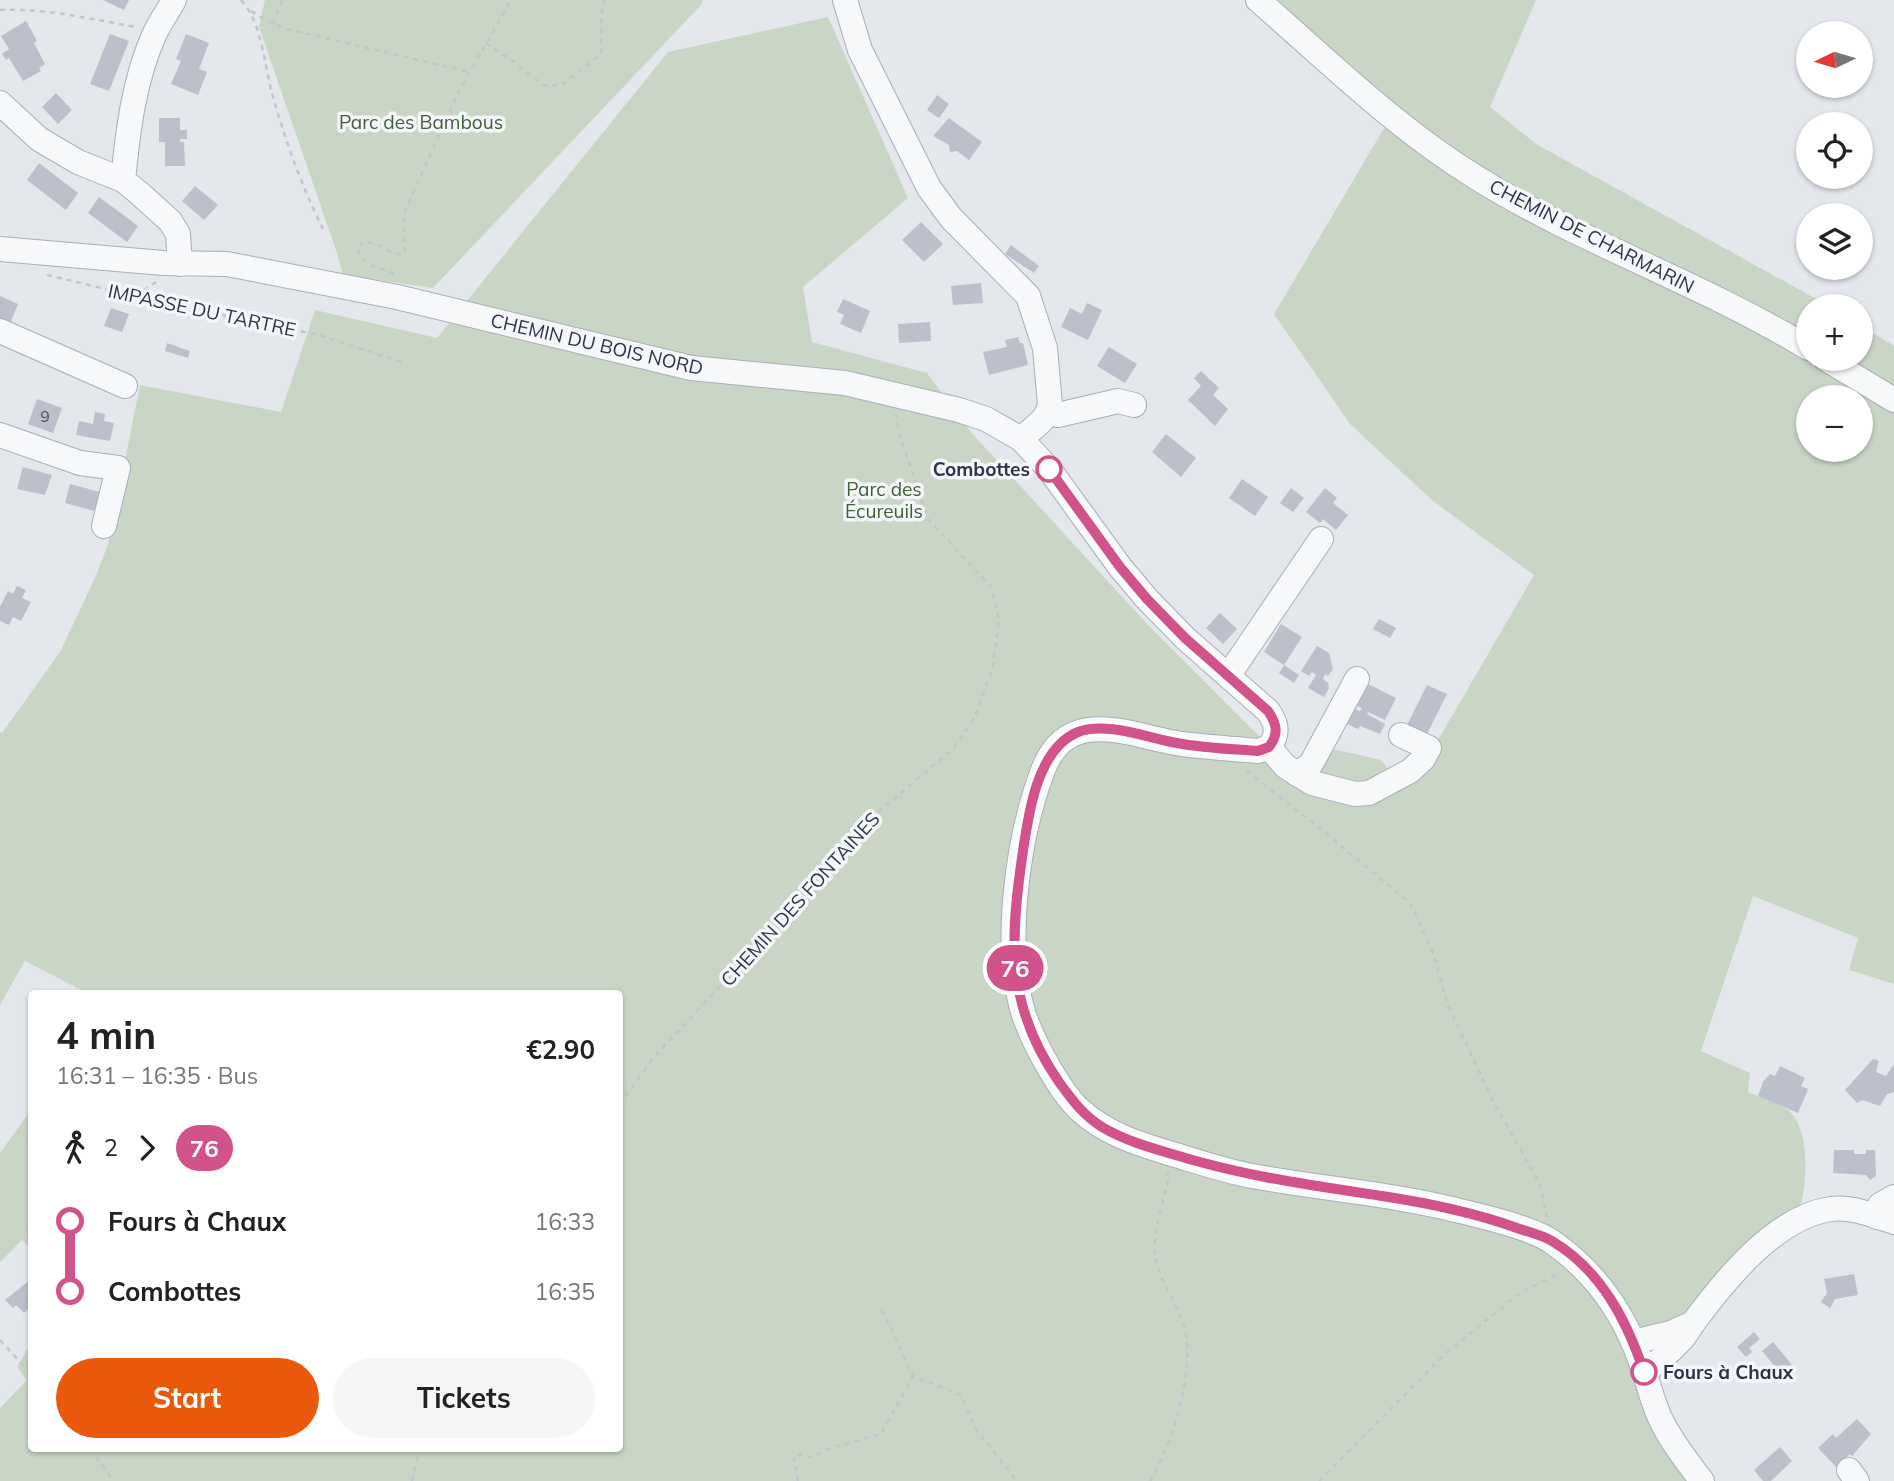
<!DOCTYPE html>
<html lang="en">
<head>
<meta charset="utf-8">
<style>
	:root { --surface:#fff; --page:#f6f6f6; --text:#222; --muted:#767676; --accent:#ea580c }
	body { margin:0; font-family:Mulish,sans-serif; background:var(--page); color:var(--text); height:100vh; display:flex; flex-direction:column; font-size:26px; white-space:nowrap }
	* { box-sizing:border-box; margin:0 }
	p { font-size:23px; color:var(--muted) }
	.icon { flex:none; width:38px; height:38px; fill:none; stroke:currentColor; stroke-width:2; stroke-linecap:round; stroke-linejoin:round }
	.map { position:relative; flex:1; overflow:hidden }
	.details { position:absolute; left:28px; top:990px; width:595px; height:462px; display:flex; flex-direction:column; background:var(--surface); border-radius:7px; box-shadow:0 2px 5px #0004 }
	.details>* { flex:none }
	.badge { padding:0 14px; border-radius:23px; font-size:24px; line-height:46px }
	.needle { width:46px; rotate:265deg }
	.fabs { position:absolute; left:1796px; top:21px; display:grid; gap:14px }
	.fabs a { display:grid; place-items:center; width:77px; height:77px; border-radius:50%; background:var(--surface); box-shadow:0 2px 5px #0004; font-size:35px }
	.map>.badge { position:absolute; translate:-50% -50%; box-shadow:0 0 0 4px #fff }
	.legs { display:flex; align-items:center; gap:10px; height:77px; padding:0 28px; font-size:23px }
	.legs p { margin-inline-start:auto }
	.overview { display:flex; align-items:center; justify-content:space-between; height:119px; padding:0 28px }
	h1 { font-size:38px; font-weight:700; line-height:52px }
	.button { display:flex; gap:14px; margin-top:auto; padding:14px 28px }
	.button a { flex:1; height:80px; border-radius:42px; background:var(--accent); color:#fff; font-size:28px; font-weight:700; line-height:80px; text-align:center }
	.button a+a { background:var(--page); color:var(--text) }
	ul { padding:0 28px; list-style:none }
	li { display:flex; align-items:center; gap:24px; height:70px; font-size:26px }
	li i { display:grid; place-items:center; width:10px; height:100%; margin:0 9px; background:currentColor }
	li i::after { content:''; width:18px; height:18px; margin:-9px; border:5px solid; border-radius:50%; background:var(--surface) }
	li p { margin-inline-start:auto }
	li:first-child i { background:linear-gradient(#0000 50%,currentColor 0) }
	li:last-child i { background:linear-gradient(currentColor 50%,#0000 0) }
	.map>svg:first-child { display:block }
	.green { fill:#c9d6c5; fill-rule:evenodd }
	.building { fill:#bbc0ca }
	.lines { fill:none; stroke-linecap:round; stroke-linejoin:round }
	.minor-casing { stroke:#a9aeb7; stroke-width:26 }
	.path { stroke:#c2c5cb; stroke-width:2.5; stroke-dasharray:5 5; stroke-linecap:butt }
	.minor { stroke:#f7f8fa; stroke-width:24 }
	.line-1-casing { stroke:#fff; stroke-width:16 }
	.line-1 { stroke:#d2528b; stroke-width:10 }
	.stop-1-dot { fill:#fff; stroke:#d2528b; stroke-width:3.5 }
	.labels { text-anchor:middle; stroke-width:7; stroke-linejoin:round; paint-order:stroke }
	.number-label { font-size:16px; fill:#4f5766 }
	.park-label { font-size:19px; fill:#3f6138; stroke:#f4f6f9 }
	.street-label { font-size:19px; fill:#2b3445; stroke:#f4f6f9 }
	.stop-label { font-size:19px; font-weight:bold; fill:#2b3445; stroke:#f4f6f9; text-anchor:end }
</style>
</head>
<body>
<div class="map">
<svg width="1894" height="1481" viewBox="0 0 1894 1481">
	<rect width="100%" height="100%" fill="#e4e7ec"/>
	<!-- green -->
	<g class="green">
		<path d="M265,0H703L701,5L433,288L343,275L337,253L259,27Z"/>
		<path d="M1271,0H1536L1490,107L1536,144L1829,306H1808V359H1860V325L1894,346V984L1849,970L1858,938L1753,896L1701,1051L1750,1073L1748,1092C1760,1097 1773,1101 1784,1107C1812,1124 1807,1182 1800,1209L1660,1375C1654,1410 1693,1453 1712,1481H0V1408L27,1380L17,1367L31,1343L32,1449H620V994H89L25,961L0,1005V732L2,733L60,652L95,578L108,545L140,385L281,412L315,310L437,338L668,52L828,17L908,198L803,287L812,342L927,373L970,431L1147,624L1286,763L1328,748L1381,760L1398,782L1427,759L1534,575L1433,501L1350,424L1274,314L1386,125ZM1808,397H1860V450H1808Z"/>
		<path d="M31,1110V1249L22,1240L0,1262V1153Z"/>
	</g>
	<!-- building -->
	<g class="building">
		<path d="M103,0H129L124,10Z"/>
		<path d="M26,21L37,41L34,43L45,64L39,68L41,71L23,81L9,58L6,60L2,54L9,49L1,36Z"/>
		<path d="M110,34L129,41L109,91L90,84Z"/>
		<path d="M186,34L209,43L199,69L207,72L198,95L171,84L181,61L176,59Z"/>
		<path d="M56,93L72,110L58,124L42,107Z"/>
		<path d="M937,95L949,104L939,118L927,110Z"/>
		<path d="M159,118H180V130H187V139H180V142H184L185,166H165V142H159Z"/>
		<path d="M949,118L982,142L969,160L957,151L950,152L949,145L933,136Z"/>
		<path d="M39,163L78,193L66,210L27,180Z"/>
		<path d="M195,186L218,205L204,220L182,201Z"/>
		<path d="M99,197L138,226L127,242L88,213Z"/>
		<path d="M921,222L943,244L924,262L902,240Z"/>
		<path d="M1011,245L1039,266L1034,273L1005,254Z"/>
		<path d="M981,283L983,303L953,305L951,286Z"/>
		<path d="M0,296L18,304L8,329L0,325Z"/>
		<path d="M843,299L870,311L861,333L840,324L844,315L837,312Z"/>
		<path d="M1087,303L1102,310L1088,340L1061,327L1070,308L1082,314Z"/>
		<path d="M111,308L129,314L122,332L104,326Z"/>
		<path d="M930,322L931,341L899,343L898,324Z"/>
		<path d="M1018,337L1020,343H1023L1028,365L989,375L983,352L1007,347L1005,340Z"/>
		<path d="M167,343L190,351L188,358L165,351Z"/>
		<path d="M1109,347L1137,364L1125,383L1097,366Z"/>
		<path d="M1201,371L1219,388L1213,395L1228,409L1215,426L1188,400L1201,386L1194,378Z"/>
		<path d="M37,399L62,408L53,433L28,424Z"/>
		<path d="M95,412L105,414L104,421L114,423L110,441L76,435L79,421L93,424Z"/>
		<path d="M1166,434L1196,458L1181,477L1152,452Z"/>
		<path d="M23,467L52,475L45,495L17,489Z"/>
		<path d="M1242,479L1268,497L1255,516L1229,498Z"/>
		<path d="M70,484L100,492L94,511L65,503Z"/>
		<path d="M1291,488L1304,498L1293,512L1280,503Z"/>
		<path d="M1325,488L1337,498L1333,503L1348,515L1336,530L1323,519L1320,523L1306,512Z"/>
		<path d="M17,586L26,590L22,598L31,602L21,621L13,617L9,625L0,621V607L8,591L13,594Z"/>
		<path d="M1220,613L1237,629L1223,644L1206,628Z"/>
		<path d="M1379,619L1396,628L1390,638L1373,629Z"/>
		<path d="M1281,624L1302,637L1284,665L1264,652Z"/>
		<path d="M1317,646L1329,653L1333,669L1328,676L1325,674L1323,679L1328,683L1329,688L1324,697L1308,688L1316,675L1312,672L1309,676L1301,671Z"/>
		<path d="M1284,665L1299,675L1294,683L1279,673Z"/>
		<path d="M1364,682L1396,698L1385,720L1368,712L1367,714L1385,724L1380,734L1360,726L1358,729L1347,724L1355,709L1360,711L1362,708L1353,704Z"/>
		<path d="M1427,685L1447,694L1426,736L1406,727Z"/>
		<path d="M1873,1059L1879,1061L1876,1072L1886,1076L1894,1064V1092L1887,1094L1880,1106L1862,1100L1857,1103L1845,1090Z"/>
		<path d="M1780,1066L1805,1078L1801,1086L1808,1089L1798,1113L1758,1096L1763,1082L1770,1074L1775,1076Z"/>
		<path d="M1834,1150H1854V1154H1866V1150H1875L1876,1176L1870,1180L1866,1175L1833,1173Z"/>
		<path d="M1854,1274L1858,1295L1835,1299L1830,1308L1821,1302L1827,1293L1824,1279Z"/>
		<path d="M30,1280L32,1306L24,1313L16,1305L13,1308L5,1300Z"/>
		<path d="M1754,1332L1760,1339L1749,1348L1752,1352L1746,1357L1737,1347Z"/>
		<path d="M1773,1342L1792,1365L1781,1374L1762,1351Z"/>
		<path d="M1857,1419L1871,1434L1852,1456L1850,1454L1836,1467L1818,1448L1833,1434L1836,1438Z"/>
		<path d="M1780,1447L1792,1461L1771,1481H1763L1754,1470Z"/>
	</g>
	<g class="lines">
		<!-- minor casing -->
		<g class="minor-casing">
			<g id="minor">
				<path d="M845,0L860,50L929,188L951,218L1028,296L1045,348L1050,405C1047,421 1032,428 1021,439"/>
				<path d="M1258,0C1329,62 1396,128 1477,178C1582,243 1701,283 1808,348"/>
				<path d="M0,103L39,139L78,162L123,180L139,193L170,221L178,234L180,264"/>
				<path d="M123,180C128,130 134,79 155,33C161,21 168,11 174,0"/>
				<path d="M0,249L163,263L227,264L397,297L691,368L845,383L959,410L986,419L1021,439L1049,469L1120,567L1147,599L1185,638L1268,711C1277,723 1279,734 1269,747L1258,751C1233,749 1207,747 1182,744C1132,737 1069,703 1043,770C1018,836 1002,946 1024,1015C1033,1041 1059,1091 1080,1110C1106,1134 1139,1144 1172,1154C1199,1162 1225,1171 1252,1176C1323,1189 1395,1194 1464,1212C1488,1218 1536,1229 1555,1244C1598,1275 1625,1315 1642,1365C1649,1384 1653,1406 1663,1424C1674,1445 1688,1463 1702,1481"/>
				<path d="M0,331L125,386"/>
				<path d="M1826,359L1894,400"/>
				<path d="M1049,413L1058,415L1118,401L1134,405"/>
				<path d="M0,435L80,463L118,468L104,526"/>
				<path d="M1228,676L1321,539"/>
				<path d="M1269,747L1285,766L1312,783L1355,794L1369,793L1410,771L1423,759L1429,748L1401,735"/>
				<path d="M1297,774L1311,764L1357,679"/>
				<path d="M1877,1217L1880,1205L1894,1197"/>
				<path d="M1633,1342L1671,1333L1693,1323"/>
				<path d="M1644,1372C1657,1363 1670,1352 1681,1340C1686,1335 1689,1329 1693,1323C1725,1280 1775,1217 1831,1209C1853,1206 1874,1216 1894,1222"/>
				<path d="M1849,1470L1857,1481"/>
			</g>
		</g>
		<!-- path -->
		<g class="path">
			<path d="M241,0C263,24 264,66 273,97C286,142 302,187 323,229"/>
			<path d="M0,10C46,8 90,19 136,27"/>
			<path d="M251,11L267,21L287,29L469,72"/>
			<path d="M273,24L282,0"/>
			<path d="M486,43L513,61L543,85L552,86L563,84L601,54L602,5L605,0"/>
			<path d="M394,274C379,266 360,267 358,247L363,242C377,241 387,252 401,255L405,251L404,213L459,91L511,0"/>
			<path d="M47,275L160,302L319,335L404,363"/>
			<path d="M136,296L156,282"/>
			<path d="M1247,771L1312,822L1410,903L1434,955L1447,1003L1493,1101L1540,1184L1547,1217"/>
			<path d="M620,1104L653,1058L808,892L859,828L952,750L974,719L992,670L999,621L992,588L928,519L899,433L896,415"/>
			<path d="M882,1310L913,1376L961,1395L975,1428L1017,1481"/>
			<path d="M0,1340L32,1375"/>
			<path d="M90,1449L114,1481"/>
			<path d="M412,1481L419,1449"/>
			<path d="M798,1481L794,1461L795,1454L812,1457L831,1448L881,1434L913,1376"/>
			<path d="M1150,1481C1172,1445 1195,1372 1185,1330C1179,1306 1161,1284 1156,1260C1151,1235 1163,1204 1168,1180L1167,1173"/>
			<path d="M1319,1481L1445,1354L1521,1292L1559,1274"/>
		</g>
		<!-- minor -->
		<use href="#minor" class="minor"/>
	</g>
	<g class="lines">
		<!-- line-1 casing -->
		<g class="line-1-casing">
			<path id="line-1" d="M1049,469L1120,567L1147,599L1185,638L1268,711C1277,724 1279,734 1269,747L1258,751C1231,749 1203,748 1177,743C1148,738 1106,721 1078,732C1034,750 1027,824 1021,865C1009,948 1009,1010 1059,1082C1072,1100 1083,1115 1102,1127C1124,1140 1148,1147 1172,1154C1243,1176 1309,1185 1382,1196C1428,1203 1473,1212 1517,1228C1528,1232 1542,1235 1552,1241C1601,1270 1627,1321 1644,1372"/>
		</g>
		<!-- line-1 -->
		<use href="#line-1" class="line-1"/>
	</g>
	<!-- markers -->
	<g class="stop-1-dot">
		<circle cx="1049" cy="469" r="12"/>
		<circle cx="1644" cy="1372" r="12"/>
	</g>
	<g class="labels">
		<!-- number labels -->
		<g class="number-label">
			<text x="45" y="422">9</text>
		</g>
		<!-- park labels -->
		<g class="park-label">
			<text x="421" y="129">Parc des Bambous</text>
			<text x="884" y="496">Parc des<tspan x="884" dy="22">Écureuils</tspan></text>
		</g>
		<!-- street labels -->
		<g class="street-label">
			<text transform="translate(1592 236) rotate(27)" y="7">CHEMIN DE CHARMARIN</text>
			<text transform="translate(202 310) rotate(12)" y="7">IMPASSE DU TARTRE</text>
			<text transform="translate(597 344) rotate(13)" y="7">CHEMIN DU BOIS NORD</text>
			<text transform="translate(800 899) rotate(-48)" y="7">CHEMIN DES FONTAINES</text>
		</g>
		<!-- stop labels -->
		<g class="stop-label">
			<text x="1030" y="476">Combottes</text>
			<text x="1663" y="1379" text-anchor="start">Fours à Chaux</text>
		</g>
	</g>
</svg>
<div class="fabs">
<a><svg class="needle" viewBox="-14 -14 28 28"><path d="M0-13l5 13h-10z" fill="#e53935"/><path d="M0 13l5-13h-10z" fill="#767676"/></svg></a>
<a><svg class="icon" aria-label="locate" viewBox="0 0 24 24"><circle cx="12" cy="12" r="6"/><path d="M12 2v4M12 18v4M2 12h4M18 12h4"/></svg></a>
<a><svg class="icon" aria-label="layers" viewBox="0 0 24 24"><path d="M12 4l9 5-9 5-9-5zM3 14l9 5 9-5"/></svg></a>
<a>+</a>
<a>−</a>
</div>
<b class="badge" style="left:1015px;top:968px;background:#d2528b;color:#fff">76</b>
<section class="details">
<div class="overview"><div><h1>4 min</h1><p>16:31 – 16:35 · Bus</p></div><b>€2.90</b></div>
<div class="legs"><svg class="icon" aria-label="walk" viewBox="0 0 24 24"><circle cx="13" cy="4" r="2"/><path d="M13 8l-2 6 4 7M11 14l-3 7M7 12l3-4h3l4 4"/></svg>2<svg class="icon" aria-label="forward" viewBox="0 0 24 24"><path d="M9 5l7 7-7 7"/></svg><b class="badge" style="background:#d2528b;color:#fff">76</b></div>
<ul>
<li><i style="color:#d2528b"></i><b>Fours à Chaux</b><p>16:33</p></li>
<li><i style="color:#d2528b"></i><b>Combottes</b><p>16:35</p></li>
</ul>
<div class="button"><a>Start</a><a>Tickets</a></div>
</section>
</div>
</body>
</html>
